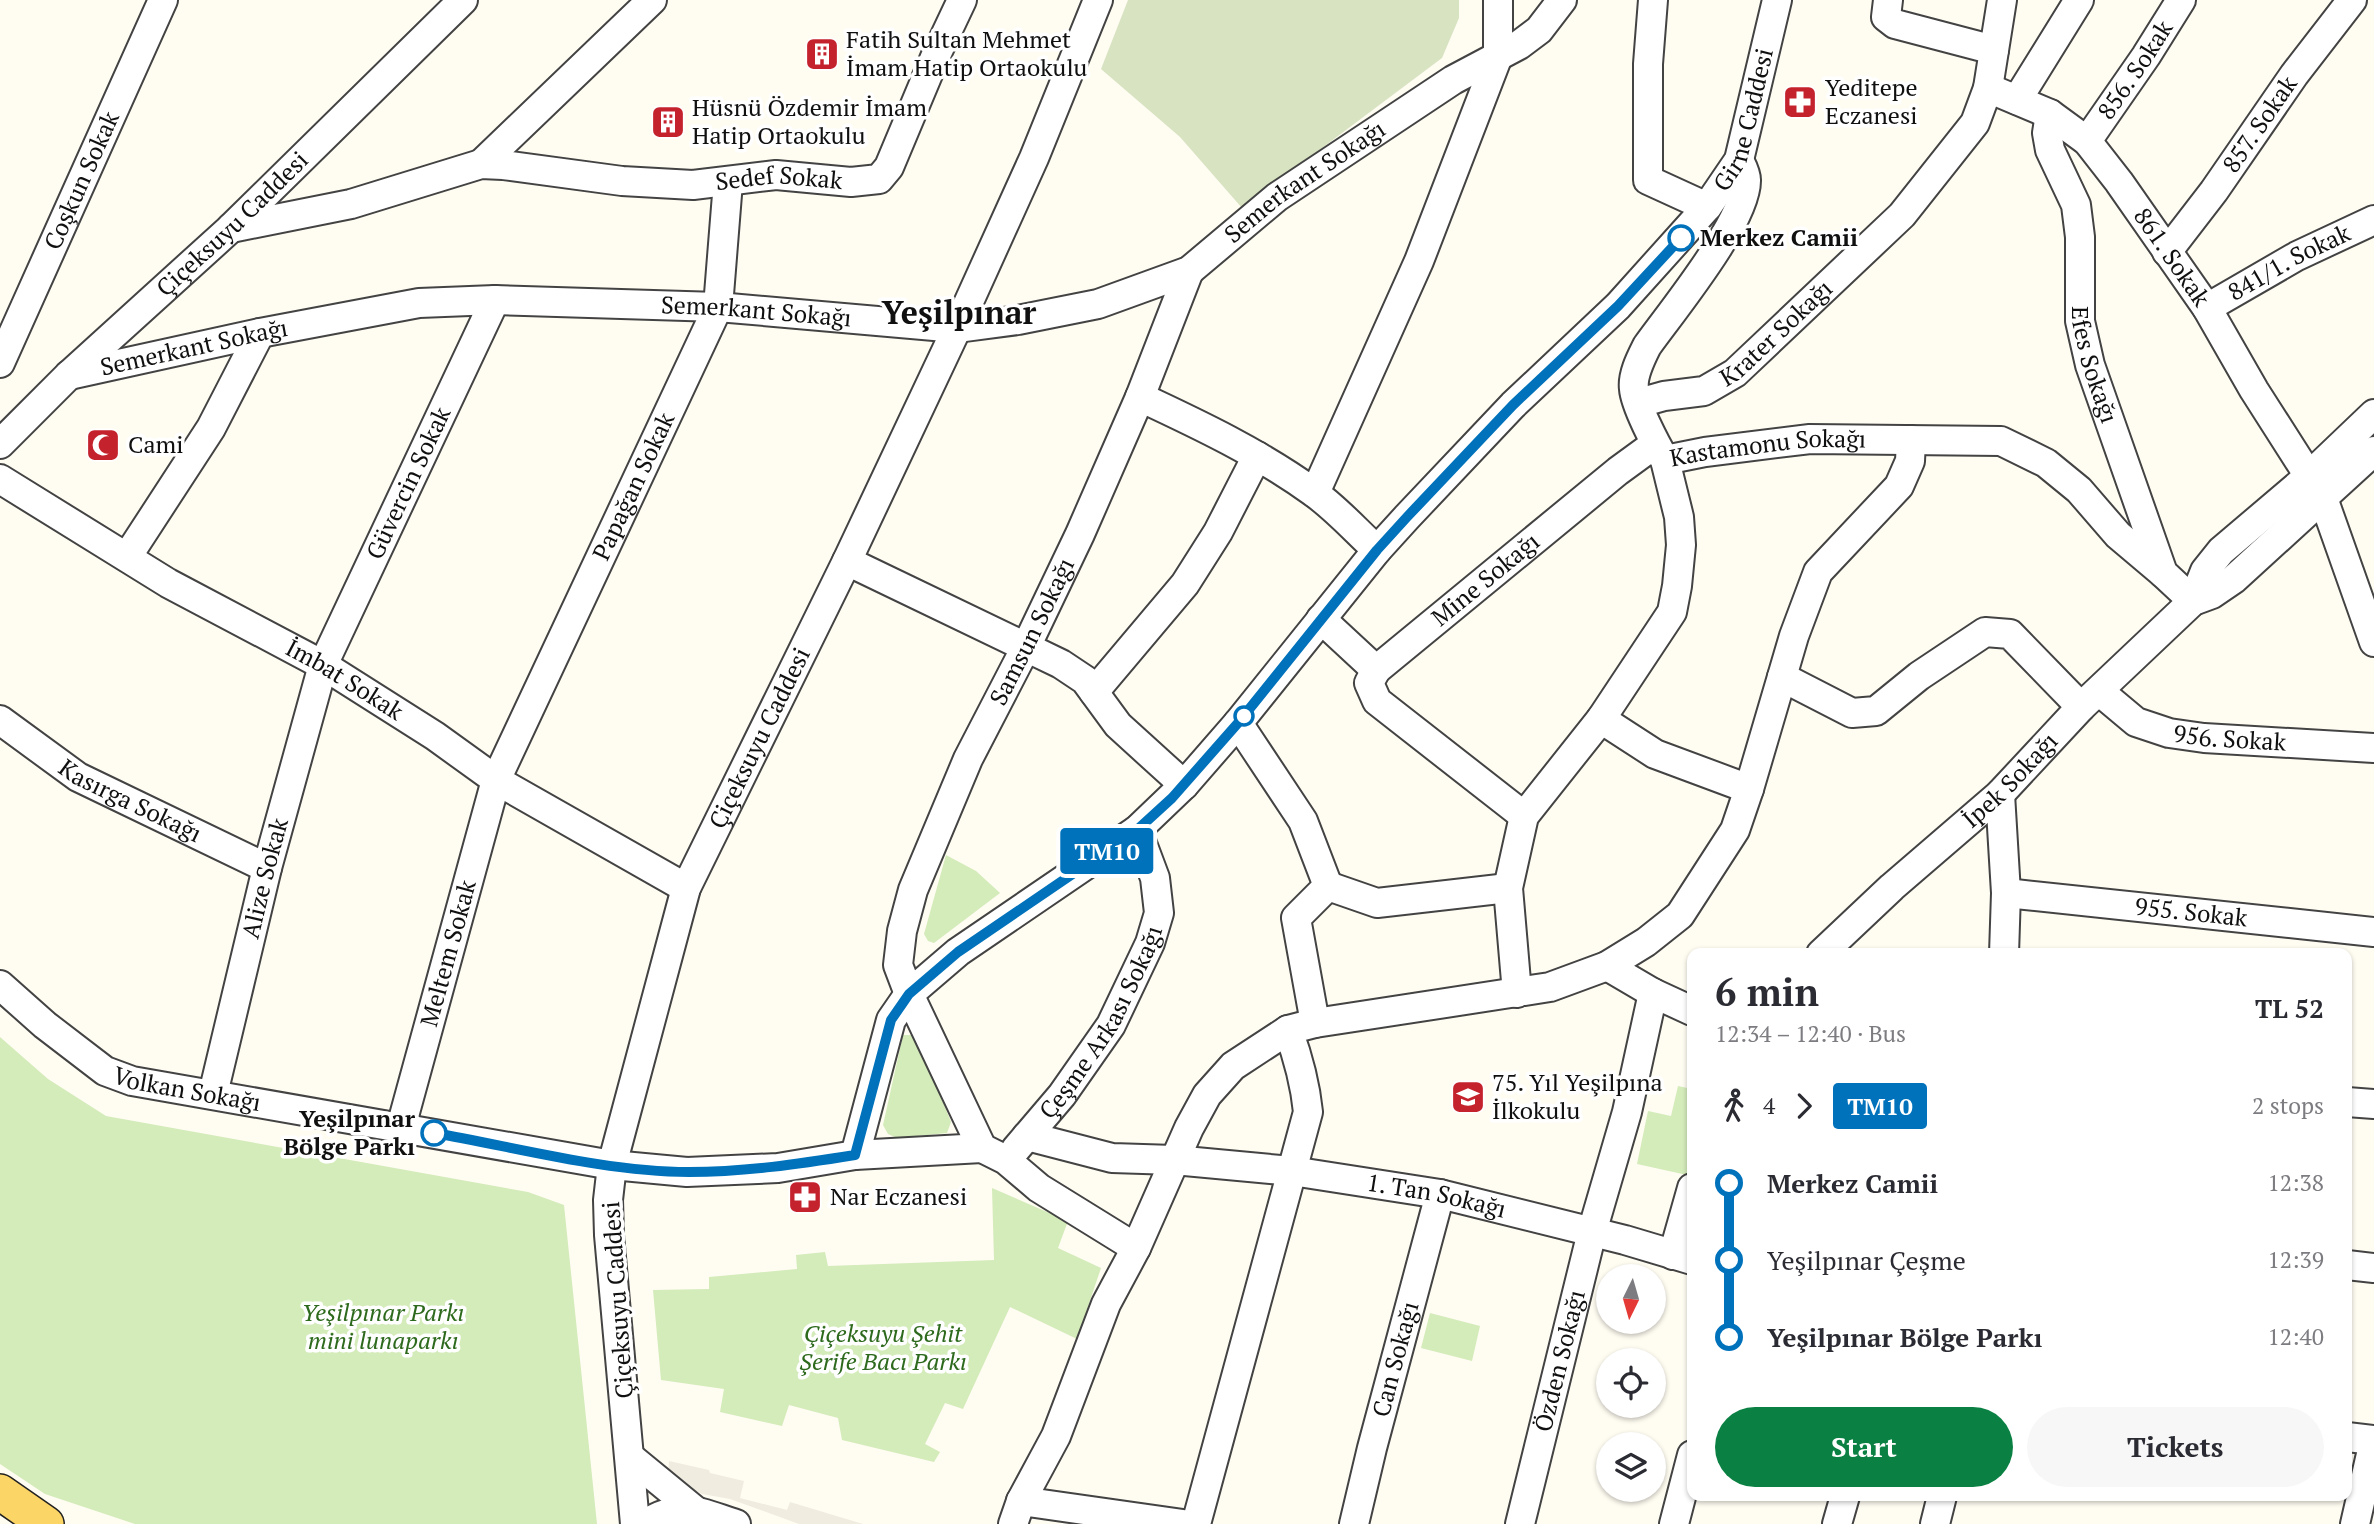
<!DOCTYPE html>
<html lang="en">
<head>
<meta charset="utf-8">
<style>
	:root { --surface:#fff; --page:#f7f7f7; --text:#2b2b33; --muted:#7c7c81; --accent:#0b8043 }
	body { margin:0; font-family:"PT Serif",serif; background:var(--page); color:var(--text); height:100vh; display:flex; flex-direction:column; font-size:26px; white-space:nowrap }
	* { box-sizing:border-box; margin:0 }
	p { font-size:23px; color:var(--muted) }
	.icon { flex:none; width:38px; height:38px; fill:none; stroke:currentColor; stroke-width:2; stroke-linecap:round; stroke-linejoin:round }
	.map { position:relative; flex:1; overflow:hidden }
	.side { position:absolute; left:1687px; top:948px; width:665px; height:553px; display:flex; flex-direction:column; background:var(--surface); border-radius:14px; box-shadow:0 2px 5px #0004 }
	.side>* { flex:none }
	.badge { padding:0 14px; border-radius:5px; font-size:24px; line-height:46px }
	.needle { width:46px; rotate:185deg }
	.tools { position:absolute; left:1596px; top:1264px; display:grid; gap:14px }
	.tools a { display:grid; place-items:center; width:70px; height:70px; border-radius:50%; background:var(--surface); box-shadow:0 2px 5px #0004; font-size:35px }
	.map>.badge { position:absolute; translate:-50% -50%; box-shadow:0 0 0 4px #fff }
	.legs { display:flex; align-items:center; gap:10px; height:77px; padding:0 28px; font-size:23px }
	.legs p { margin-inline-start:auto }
	.summary { display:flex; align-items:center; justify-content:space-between; height:119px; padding:0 28px }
	h1 { font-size:38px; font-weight:800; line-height:52px }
	.action { display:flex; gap:14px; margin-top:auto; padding:14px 28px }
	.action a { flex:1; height:80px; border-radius:42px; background:var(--accent); color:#fff; font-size:28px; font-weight:800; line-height:80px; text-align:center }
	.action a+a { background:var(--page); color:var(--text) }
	ul { padding:0 28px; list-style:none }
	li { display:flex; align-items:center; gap:24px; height:77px; font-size:26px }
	li i { display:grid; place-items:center; width:10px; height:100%; margin:0 9px; background:currentColor }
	li i::after { content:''; width:18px; height:18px; margin:-9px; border:5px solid; border-radius:50%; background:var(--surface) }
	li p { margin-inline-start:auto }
	li:first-child i { background:linear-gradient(#0000 50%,currentColor 0) }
	li:last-child i { background:linear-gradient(currentColor 50%,#0000 0) }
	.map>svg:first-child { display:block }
	.green { fill:#d4ebba }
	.cemetery { fill:#d8e3c2 }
	.plaza { fill:#f0ece0 }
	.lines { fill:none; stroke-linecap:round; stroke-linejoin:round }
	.minor-casing { stroke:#434343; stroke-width:32 }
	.major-casing { stroke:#212121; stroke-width:38 }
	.minor { stroke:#fff; stroke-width:28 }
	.major { stroke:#fbd566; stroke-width:35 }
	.line-1-casing { stroke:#fff; stroke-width:16 }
	.line-1 { stroke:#0072bc; stroke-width:10 }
	.stop-1-dot { fill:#fff; stroke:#0072bc; stroke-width:3.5 }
	.labels { text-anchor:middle; stroke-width:7; stroke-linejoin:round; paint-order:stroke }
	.poi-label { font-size:24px; fill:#101010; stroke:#fff; text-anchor:start }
	.street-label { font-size:24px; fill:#101010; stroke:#fff }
	.stop-label { font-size:24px; font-weight:bold; fill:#101010; stroke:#fff; text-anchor:start }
	.park-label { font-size:24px; font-style:italic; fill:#2e6a1d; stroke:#fff }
	.district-label { font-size:32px; font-weight:bold; fill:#101010; stroke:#fff }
</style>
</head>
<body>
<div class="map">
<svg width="2374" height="1524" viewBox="0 0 2374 1524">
	<rect width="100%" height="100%" fill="#fffcf2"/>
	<!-- green -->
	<g class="green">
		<path d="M946,855L976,871L1000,893L934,943L928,941L924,934Z"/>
		<path d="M903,1035H911L917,1038L951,1122L947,1133L897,1138L888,1134L883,1125Z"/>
		<path d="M0,1037L48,1079L106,1116L528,1192L564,1205L597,1524H135L45,1494L0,1464Z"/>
		<path d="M1678,1086L1692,1089V1153L1687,1175L1637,1164L1648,1111L1671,1116Z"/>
		<path d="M992,1188L1068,1221L1058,1248L1101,1268L1077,1339L1010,1307L963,1409L945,1403L925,1444L940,1452L934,1462L842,1440L838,1418L789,1405L782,1426L720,1412L724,1389L661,1380L653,1290L709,1289V1277L797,1269L796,1255L825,1252L828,1266L994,1260Z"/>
		<path d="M1430,1313L1480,1326L1472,1361L1421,1348Z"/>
	</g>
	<!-- cemetery -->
	<path class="cemetery" d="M1128,0H1459V18L1442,58L1242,208L1180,137L1101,69Z"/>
	<!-- plaza -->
	<path class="plaza" d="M669,1461L709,1470L710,1473L744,1481L740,1498L787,1510L790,1502L863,1524H799L730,1499L702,1494L668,1476Z"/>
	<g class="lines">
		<!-- minor casing -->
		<g class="minor-casing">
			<g id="minor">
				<path d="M1653,0L1648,64V180L1707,207"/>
				<path d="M1888,0L1886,17L1895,24L1994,50"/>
				<path id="s1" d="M1988,88L2050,114L2087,141L2119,182L2207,308L2254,390L2323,498L2374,642"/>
				<path d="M2017,100L2079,0"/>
				<path id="s2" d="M2050,114L2047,133L2050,150L2076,205L2080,237V321L2090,365L2163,573L2193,601"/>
				<path id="s3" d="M2087,141L2146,56L2181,0"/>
				<path id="s4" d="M1739,160C1742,166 1746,173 1746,180C1747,220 1672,311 1647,346C1641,358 1632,375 1634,389C1635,405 1656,445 1665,460L1705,452L1810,439L2001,441L2046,463L2079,490L2118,535L2163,573"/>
				<path d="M481,164L652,0"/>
				<path id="s5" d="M231,228L351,204L481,164L503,165L622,181L693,185L776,175L851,182L879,179L889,167L936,55L962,0"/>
				<path id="s6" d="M2167,252L2214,191L2294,75L2352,0"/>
				<path id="s7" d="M2207,308L2297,256L2374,220"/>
				<path id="s8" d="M0,363L163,0"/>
				<path id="s9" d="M69,375L260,333L419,303L495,300L718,307L957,328L1018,320L1098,304L1189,271L1277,197L1453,80L1519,45L1539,30L1562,0"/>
				<path d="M1140,397C1200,425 1259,453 1313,492C1336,508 1356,531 1377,550"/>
				<path id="s10" d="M1639,403L1664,396L1704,391L1735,373L1902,215L1975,123L1988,88L2002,0"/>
				<path id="s11" d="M0,444L69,375L231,228L463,0"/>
				<path id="s12" d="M0,479L168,583L323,665L435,736L496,780L686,888"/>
				<path d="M1315,493L1419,261L1498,56V0"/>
				<path d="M127,557L211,428L260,333"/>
				<path d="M847,561L1061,664L1085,680L1118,725L1184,785"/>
				<path d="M2193,601L2205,571L2221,551L2308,477L2374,414"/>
				<path id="s13" d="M1321,619L1376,670L1618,471L1655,444"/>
				<path d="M1376,670L1369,683L1377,701L1524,816"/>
				<path d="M1782,677L1852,713L1876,711L1919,676L1985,632L2010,634L2081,707"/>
				<path id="s14" d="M2099,691L2136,722L2169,733L2204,738L2374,748"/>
				<path d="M1094,692L1185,584L1218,532L1257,456"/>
				<path d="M1601,719L1655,754L1749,789"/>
				<path id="s15" d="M0,720L78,777L267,868"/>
				<path d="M1238,723L1303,821L1328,886L1296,918L1315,1023"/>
				<path d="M2000,794L2006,893L2004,954"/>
				<path d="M1328,886L1377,903L1508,888"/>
				<path id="s16" d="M2006,893L2374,932"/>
				<path id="s17" d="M1821,954L1892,887L2000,794L2081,707L2193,601L2212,594L2234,579L2374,451"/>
				<path d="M1607,966L1653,993L1692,1011"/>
				<path id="s18" d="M0,985L45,1025L105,1071L132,1081L612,1165L687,1172L778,1168L855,1155L891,1020L909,994L958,952L1137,830L1184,785L1238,723L1377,550L1407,517L1513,405L1618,306L1707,207L1739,160L1777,0"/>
				<path d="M1517,993L1508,888L1524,816L1601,719L1672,612L1677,586L1681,545L1679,517L1665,460"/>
				<path id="s19" d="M213,1094L267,868L323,665L495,300"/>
				<path d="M2347,1102L2374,1104"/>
				<path id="s20" d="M401,1127L496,780L718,307L728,182"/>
				<path id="s21" d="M1027,1136L1112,1158L1174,1160L1292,1171L1440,1194L1625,1240L1692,1260"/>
				<path id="s22" d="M1016,1149L1062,1095L1111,1025L1150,943L1159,913L1155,878L1137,830"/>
				<path d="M855,1155L982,1148"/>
				<path id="s23" d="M1136,1248L1039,1188L1006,1160L982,1148L909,994L898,965L902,931L913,890L968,759L1026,647L1080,534L1140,397L1189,271"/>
				<path d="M1673,1255L1692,1188"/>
				<path d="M2347,1265L2374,1268"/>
				<path d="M2347,1437L2374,1440"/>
				<path d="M630,1457L697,1512"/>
				<path d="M1021,1501L1183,1524"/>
				<path id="s24" d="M635,1524L609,1235L608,1200L612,1165L686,888L847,561L957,328L1034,158L1098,0"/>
				<path d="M645,1524C682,1501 698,1512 736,1524"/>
				<path d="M1013,1524L1021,1501L1056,1436L1106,1304L1136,1248L1189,1128L1207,1095L1233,1066L1288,1030L1315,1023L1550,987L1607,966L1646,942L1680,915L1735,830L1749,789L1794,636L1818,572L1899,486L1910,461L1911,440"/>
				<path d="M1196,1524L1308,1112C1305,1082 1298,1057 1288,1030"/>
				<path id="s25" d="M1354,1524L1372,1448L1440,1194"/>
				<path id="s26" d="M1520,1524L1592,1232L1627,1112L1653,993"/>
				<path d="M1674,1524L1692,1455"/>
				<path d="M1837,1524L1845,1496"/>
				<path d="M1935,1524L1942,1496"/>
				<path d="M2355,1524L2374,1441"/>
			</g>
		</g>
		<!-- major casing -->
		<g class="major-casing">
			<path id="major" d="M0,1492L46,1524"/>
		</g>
		<!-- minor -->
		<use href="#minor" class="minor"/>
		<!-- major -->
		<use href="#major" class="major"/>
	</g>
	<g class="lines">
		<!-- line-1 casing -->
		<g class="line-1-casing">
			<path id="line-1" d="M434,1133C515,1147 606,1172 689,1172C745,1172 799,1164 855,1155L891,1020L909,994L958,952L1137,830L1172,798L1238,723L1377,550L1407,517L1513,405L1618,306L1681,238"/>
		</g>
		<!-- line-1 -->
		<use href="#line-1" class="line-1"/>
	</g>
	<!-- icons -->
	<defs>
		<g id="building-square" transform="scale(1.75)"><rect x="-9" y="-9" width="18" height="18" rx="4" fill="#c4232d" stroke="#fff"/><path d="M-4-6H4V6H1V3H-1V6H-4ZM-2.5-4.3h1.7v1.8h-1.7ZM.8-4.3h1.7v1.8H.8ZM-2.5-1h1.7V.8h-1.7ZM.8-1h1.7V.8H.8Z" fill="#fff"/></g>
		<g id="pharmacy-square" transform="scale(1.75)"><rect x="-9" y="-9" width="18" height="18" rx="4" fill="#c4232d" stroke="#fff"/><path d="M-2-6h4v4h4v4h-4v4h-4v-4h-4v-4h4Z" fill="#fff"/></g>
		<g id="mosque-square" transform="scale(1.75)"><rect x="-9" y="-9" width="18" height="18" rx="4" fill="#c4232d" stroke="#fff"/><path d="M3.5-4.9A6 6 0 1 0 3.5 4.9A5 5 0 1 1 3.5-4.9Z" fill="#fff"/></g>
		<g id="school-square" transform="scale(1.75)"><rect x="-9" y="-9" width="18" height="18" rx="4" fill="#c4232d" stroke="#fff"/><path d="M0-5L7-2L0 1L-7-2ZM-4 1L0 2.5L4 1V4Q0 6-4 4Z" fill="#fff"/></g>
	</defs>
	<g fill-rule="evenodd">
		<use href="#building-square" x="822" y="54"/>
		<use href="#pharmacy-square" x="1800" y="102"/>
		<use href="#building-square" x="668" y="122"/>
		<use href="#mosque-square" x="103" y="445"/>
		<use href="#school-square" x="1468" y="1097"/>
		<use href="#pharmacy-square" x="805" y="1197"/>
	</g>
	<!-- markers -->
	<g class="stop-1-dot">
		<circle cx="1681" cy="238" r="12"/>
		<circle cx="1244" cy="716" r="9"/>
		<circle cx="434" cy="1133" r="12"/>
	</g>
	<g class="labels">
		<!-- poi labels -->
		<g class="poi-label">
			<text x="846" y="48">Fatih Sultan Mehmet<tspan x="846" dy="28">İmam Hatip Ortaokulu</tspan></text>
			<text x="1825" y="96">Yeditepe<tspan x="1825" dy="28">Eczanesi</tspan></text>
			<text x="692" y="116">Hüsnü Özdemir İmam<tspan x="692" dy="28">Hatip Ortaokulu</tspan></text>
			<text x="128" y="453">Cami</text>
			<text x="1492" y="1091">75. Yıl Yeşilpına<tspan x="1492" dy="28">İlkokulu</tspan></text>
			<text x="830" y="1205">Nar Eczanesi</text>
		</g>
		<!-- street labels -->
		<g class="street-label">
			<text dy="8" stroke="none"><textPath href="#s3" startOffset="86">856. Sokak</textPath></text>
			<text dy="8" stroke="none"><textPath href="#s18" startOffset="2291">Girne Caddesi</textPath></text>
			<text dy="8" stroke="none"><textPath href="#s6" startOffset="158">857. Sokak</textPath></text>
			<text dy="8" stroke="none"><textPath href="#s8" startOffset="200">Coşkun Sokak</textPath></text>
			<text dy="8" stroke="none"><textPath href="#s5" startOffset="558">Sedef Sokak</textPath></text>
			<text dy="8" stroke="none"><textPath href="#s9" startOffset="1283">Semerkant Sokağı</textPath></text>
			<text dy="8" stroke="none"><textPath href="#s11" startOffset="320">Çiçeksuyu Caddesi</textPath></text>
			<text dy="8" stroke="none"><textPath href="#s1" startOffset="257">861. Sokak</textPath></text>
			<text dy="8" stroke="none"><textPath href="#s7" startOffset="94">841/1. Sokak</textPath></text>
			<text dy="8" stroke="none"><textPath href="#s9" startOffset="695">Semerkant Sokağı</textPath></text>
			<text dy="8" stroke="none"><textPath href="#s10" startOffset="159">Krater Sokağı</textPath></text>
			<text dy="8" stroke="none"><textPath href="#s9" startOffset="128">Semerkant Sokağı</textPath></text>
			<text dy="8" stroke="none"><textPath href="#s2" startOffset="259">Efes Sokağı</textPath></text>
			<text dy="8" stroke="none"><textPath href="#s4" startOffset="444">Kastamonu Sokağı</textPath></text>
			<text dy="8" stroke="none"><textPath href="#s19" startOffset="644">Güvercin Sokak</textPath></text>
			<text dy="8" stroke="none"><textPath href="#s20" startOffset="684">Papağan Sokak</textPath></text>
			<text dy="8" stroke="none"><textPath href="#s13" startOffset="217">Mine Sokağı</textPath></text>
			<text dy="8" stroke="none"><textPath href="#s23" startOffset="747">Samsun Sokağı</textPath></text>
			<text dy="8" stroke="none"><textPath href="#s12" startOffset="399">İmbat Sokak</textPath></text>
			<text dy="8" stroke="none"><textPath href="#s14" startOffset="144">956. Sokak</textPath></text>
			<text dy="8" stroke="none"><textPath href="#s24" startOffset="814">Çiçeksuyu Caddesi</textPath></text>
			<text dy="8" stroke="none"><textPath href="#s17" startOffset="257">İpek Sokağı</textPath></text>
			<text dy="8" stroke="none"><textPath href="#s15" startOffset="154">Kasırga Sokağı</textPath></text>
			<text dy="8" stroke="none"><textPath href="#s19" startOffset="222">Alize Sokak</textPath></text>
			<text dy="8" stroke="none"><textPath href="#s16" startOffset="186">955. Sokak</textPath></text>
			<text dy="8" stroke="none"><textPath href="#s20" startOffset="180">Meltem Sokak</textPath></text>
			<text dy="8" stroke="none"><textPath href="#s22" startOffset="154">Çeşme Arkası Sokağı</textPath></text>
			<text dy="8" stroke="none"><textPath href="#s18" startOffset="220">Volkan Sokağı</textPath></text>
			<text dy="8" stroke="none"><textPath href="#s21" startOffset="415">1. Tan Sokağı</textPath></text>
			<text transform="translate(618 1300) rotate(-94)" y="8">Çiçeksuyu Caddesi</text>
			<text dy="8" stroke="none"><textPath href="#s25" startOffset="170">Can Sokağı</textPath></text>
			<text dy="8" stroke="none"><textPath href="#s26" startOffset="168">Özden Sokağı</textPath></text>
		</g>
		<!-- stop labels -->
		<g class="stop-label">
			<text x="1700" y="246">Merkez Camii</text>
			<text x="415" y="1127" text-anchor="end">Yeşilpınar<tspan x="415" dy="28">Bölge Parkı</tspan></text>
		</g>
		<!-- park labels -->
		<g class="park-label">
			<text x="383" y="1321">Yeşilpınar Parkı<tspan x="383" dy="28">mini lunaparkı</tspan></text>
			<text x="883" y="1342">Çiçeksuyu Şehit<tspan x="883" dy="28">Şerife Bacı Parkı</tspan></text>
		</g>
		<!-- district labels -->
		<g class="district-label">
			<text x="959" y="324">Yeşilpınar</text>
		</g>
	</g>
</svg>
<div class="tools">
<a><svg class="needle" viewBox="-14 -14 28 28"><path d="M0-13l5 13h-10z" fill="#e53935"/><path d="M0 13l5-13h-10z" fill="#7c7c81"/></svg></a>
<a><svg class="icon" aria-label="locate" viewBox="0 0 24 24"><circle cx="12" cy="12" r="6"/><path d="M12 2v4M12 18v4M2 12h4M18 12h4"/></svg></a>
<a><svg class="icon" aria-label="layers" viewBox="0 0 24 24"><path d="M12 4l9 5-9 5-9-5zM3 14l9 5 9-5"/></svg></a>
</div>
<b class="badge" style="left:1107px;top:851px;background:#0072bc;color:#fff">TM10</b>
<section class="side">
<div class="summary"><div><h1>6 min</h1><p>12:34 – 12:40 · Bus</p></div><b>TL 52</b></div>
<div class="legs"><svg class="icon" aria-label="walk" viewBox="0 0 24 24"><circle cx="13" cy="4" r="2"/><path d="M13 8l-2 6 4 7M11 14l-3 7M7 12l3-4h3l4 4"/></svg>4<svg class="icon" aria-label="forward" viewBox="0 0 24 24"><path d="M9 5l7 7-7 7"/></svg><b class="badge" style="background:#0072bc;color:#fff">TM10</b><p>2 stops</p></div>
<ul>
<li><i style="color:#0072bc"></i><b>Merkez Camii</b><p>12:38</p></li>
<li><i style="color:#0072bc"></i><span>Yeşilpınar Çeşme</span><p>12:39</p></li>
<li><i style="color:#0072bc"></i><b>Yeşilpınar Bölge Parkı</b><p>12:40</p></li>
</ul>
<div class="action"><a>Start</a><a>Tickets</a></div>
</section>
</div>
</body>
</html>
